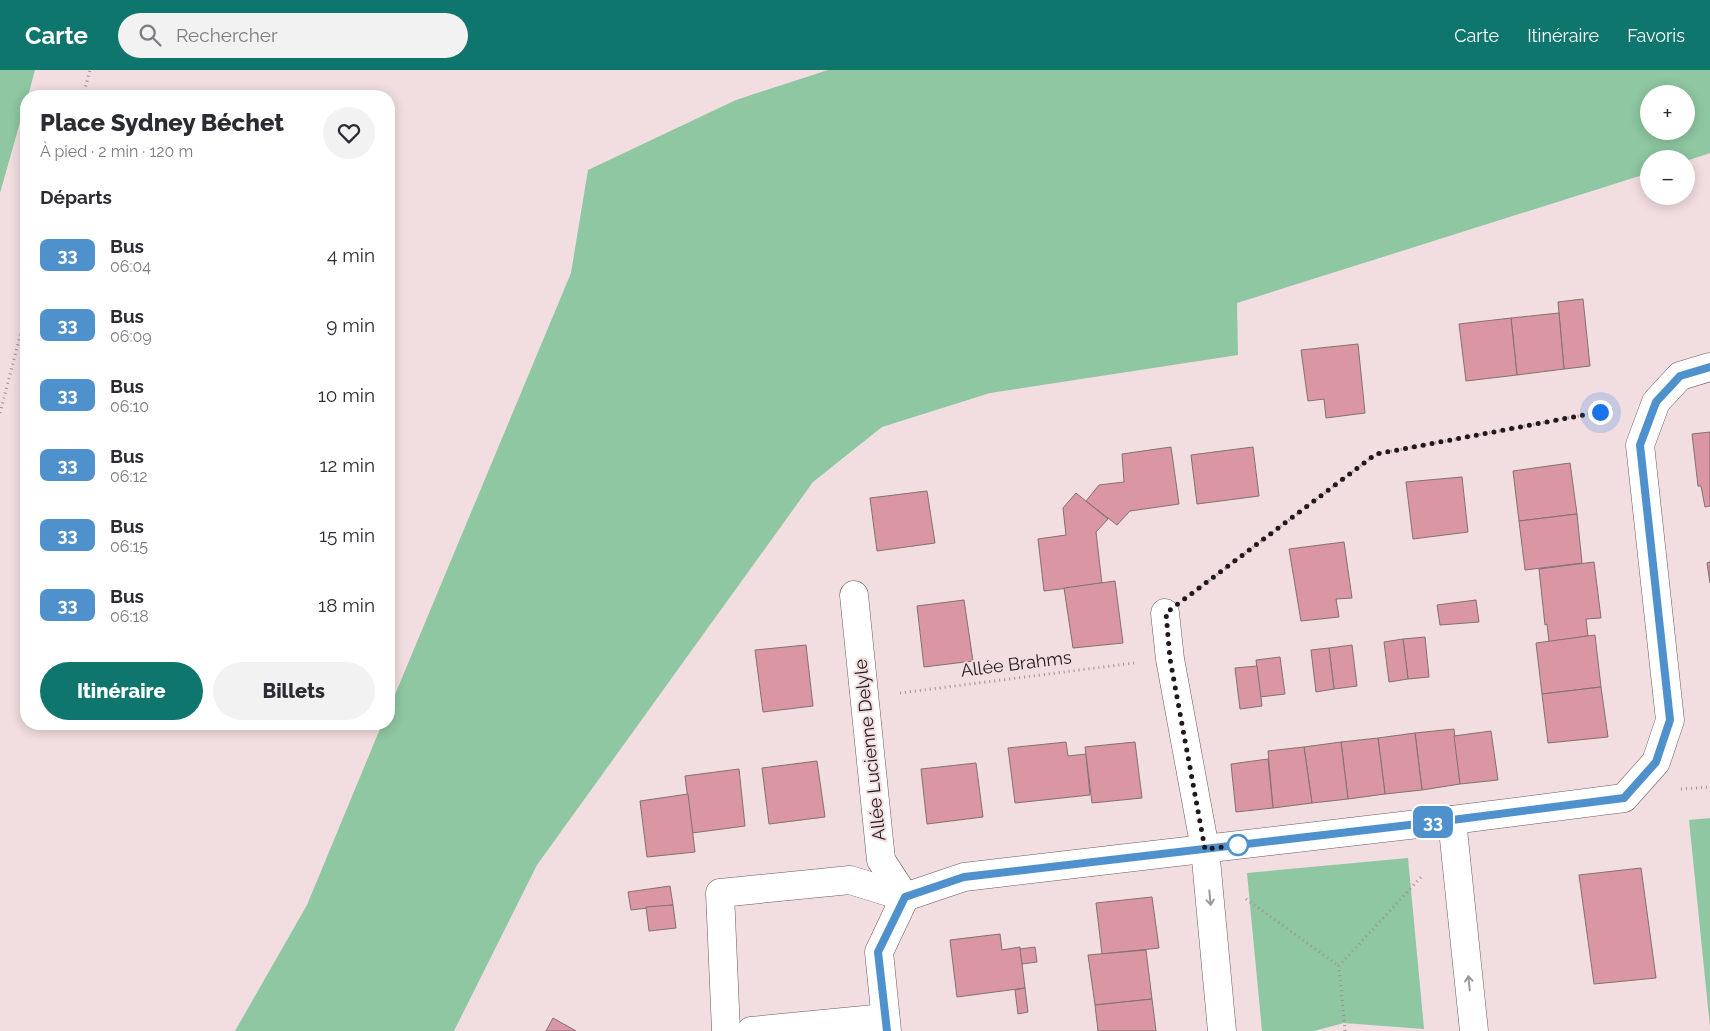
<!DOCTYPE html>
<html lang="fr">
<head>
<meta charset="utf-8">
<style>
	:root { --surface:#fff; --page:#f2f2f3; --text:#2b2b33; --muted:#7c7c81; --accent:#0f766e }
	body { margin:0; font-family:Raleway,sans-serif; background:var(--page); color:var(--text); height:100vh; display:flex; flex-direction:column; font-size:19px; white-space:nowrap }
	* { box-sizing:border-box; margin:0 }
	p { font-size:16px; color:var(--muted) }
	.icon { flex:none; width:28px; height:28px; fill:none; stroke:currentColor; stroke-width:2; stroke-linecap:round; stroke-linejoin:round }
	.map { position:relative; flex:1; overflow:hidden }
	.panel { position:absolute; left:20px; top:20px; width:375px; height:640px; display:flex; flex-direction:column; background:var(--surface); border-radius:20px; box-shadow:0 2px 12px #0003 }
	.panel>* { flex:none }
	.badge { padding:0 10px; border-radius:8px; font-size:18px; line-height:32px }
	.fabs { position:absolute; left:1640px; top:15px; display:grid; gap:10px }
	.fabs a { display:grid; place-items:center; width:55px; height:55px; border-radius:50%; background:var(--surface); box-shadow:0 2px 12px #0003; font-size:25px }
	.you { position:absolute; width:25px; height:25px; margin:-12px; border:4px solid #fff; border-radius:50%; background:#1a73e8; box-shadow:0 0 0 8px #1a73e833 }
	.map>.badge { position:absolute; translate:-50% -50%; box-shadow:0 0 0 2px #fff }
	h2 { padding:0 20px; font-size:19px; line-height:45px }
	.round { display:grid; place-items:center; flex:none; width:52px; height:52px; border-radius:26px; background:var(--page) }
	.headline { display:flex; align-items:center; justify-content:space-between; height:85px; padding:0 20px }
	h1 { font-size:24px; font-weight:800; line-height:38px }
	.button { display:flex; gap:10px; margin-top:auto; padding:10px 20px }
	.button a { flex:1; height:58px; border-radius:30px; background:var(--accent); color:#fff; font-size:20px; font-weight:800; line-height:58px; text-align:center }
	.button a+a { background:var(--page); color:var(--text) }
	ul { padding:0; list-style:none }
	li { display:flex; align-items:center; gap:15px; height:70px; padding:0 20px }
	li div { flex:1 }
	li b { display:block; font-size:19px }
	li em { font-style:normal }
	li .badge { min-width:55px; font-weight:700; text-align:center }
	header { display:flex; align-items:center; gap:30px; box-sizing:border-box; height:70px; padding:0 25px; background:var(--accent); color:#fff }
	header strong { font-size:24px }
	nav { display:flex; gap:28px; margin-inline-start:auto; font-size:18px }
	.search { width:350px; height:45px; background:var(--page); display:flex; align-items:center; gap:12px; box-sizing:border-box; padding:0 18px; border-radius:28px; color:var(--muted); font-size:19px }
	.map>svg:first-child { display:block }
	.green { fill:#8ec7a1; fill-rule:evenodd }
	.building { fill:#da96a3; stroke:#827073 }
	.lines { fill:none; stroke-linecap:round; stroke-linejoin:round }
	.minor-casing { stroke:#6b5a5d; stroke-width:29 }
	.path { stroke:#a09093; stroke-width:3; stroke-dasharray:1 4; stroke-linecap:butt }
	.minor { stroke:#fff; stroke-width:28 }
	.oneway { stroke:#9b9898 }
	.line-casing { stroke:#fff; stroke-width:11 }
	.line { stroke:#4f91cd; stroke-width:8 }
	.walk { stroke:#20191a; stroke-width:5; stroke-dasharray:0 9 }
	.stop-dot { fill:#fff; stroke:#4f91cd; stroke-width:2.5 }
	.labels { text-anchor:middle; stroke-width:4; stroke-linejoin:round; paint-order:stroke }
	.street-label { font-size:18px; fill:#20191a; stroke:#f2dde0 }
</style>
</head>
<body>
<header>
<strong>Carte</strong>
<div class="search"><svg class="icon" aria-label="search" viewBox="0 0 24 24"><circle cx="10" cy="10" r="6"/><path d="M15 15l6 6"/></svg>Rechercher</div>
<nav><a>Carte</a><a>Itinéraire</a><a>Favoris</a></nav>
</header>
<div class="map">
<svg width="1710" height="961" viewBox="0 0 1710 961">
	<rect width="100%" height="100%" fill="#f2dde0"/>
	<!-- green -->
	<g class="green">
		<path d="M0,0H35L28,26H26V31L0,123Z"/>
		<path d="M828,0H1710V83L1686,91V89H1649V103L1237,233L1238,285L990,323L882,357L813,412L537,795L454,961H235L307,835L382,654H389V639L571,203L588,100L736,30ZM1649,24H1686V61H1649Z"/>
		<path d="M1710,748V957L1689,750Z"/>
		<path d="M1408,788L1424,959L1344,953L1314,961H1262L1247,803Z"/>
	</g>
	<!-- building -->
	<g class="building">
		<path d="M1583,229L1590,296L1564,299L1558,232Z"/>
		<path d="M1559,243L1564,299L1517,305L1511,248Z"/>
		<path d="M1511,248L1517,305L1466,311L1459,254Z"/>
		<path d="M1358,274L1365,343L1326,348L1324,329L1308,331L1301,280Z"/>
		<path d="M1710,362V436L1705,437L1701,416H1698L1692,364Z"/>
		<path d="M1171,377L1179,434L1130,441L1117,455L1086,431L1099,415L1124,412L1122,384Z"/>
		<path d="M1253,377L1259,426L1197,434L1191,385Z"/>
		<path d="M1570,393L1577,444L1519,451L1513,401Z"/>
		<path d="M1462,407L1468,462L1413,469L1406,412Z"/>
		<path d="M927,421L935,473L877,481L870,428Z"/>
		<path d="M1076,423L1108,449L1096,462L1102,514L1044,521L1038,469L1066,465L1063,438Z"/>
		<path d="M1577,444L1582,493L1525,500L1519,451Z"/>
		<path d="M1344,472L1352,528L1336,529L1339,547L1301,551L1289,479Z"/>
		<path d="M1594,492L1601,548L1586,549L1588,566L1549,572L1547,554L1545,555L1539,499Z"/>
		<path d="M1710,492V513L1707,493Z"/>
		<path d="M1115,511L1123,573L1073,578L1064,518Z"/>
		<path d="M964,530L973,591L924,597L917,536Z"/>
		<path d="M1476,530L1479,552L1440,555L1437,535Z"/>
		<path d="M1595,565L1601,617L1542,624L1536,573Z"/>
		<path d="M1425,567L1429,607L1408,609L1403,569Z"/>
		<path d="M1403,569L1408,609L1389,612L1384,572Z"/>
		<path d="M806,575L813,636L763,642L755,580Z"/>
		<path d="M1352,575L1357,616L1334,619L1329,578Z"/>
		<path d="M1329,578L1334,619L1316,622L1311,580Z"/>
		<path d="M1280,587L1285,624L1260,627L1256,590Z"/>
		<path d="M1257,596L1262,636L1240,639L1235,598Z"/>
		<path d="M1601,617L1608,667L1548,673L1542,624Z"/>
		<path d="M1454,659L1460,714L1422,720L1415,663Z"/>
		<path d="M1491,661L1498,710L1460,714L1454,666Z"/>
		<path d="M1415,663L1422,720L1385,724L1378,668Z"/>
		<path d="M1378,668L1385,724L1348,729L1341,672Z"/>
		<path d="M1066,672L1068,686L1086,684L1090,725L1015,733L1008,678Z"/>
		<path d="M1135,672L1142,728L1092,733L1085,677Z"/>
		<path d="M1341,672L1348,729L1312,733L1304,677Z"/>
		<path d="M1304,677L1312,733L1273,738L1268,681Z"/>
		<path d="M1268,689L1273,738L1236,742L1231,694Z"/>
		<path d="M817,691L825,747L769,754L762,698Z"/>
		<path d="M976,693L983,747L927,754L921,699Z"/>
		<path d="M739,699L745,756L692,763L685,706Z"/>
		<path d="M688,724L695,782L647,787L640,731Z"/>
		<path d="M1641,798L1656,908L1594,914L1579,805Z"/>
		<path d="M670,816L673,835L631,840L628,822Z"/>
		<path d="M1152,827L1159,878L1102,884L1096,833Z"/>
		<path d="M673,835L676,858L649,861L646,837Z"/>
		<path d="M1000,864L1002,880L1020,877L1025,918L957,927L950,870Z"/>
		<path d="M1035,877L1037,892L1022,894L1020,879Z"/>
		<path d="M1146,880L1152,929L1095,935L1088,885Z"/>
		<path d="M1025,918L1028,942L1018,944L1015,920Z"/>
		<path d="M1152,929L1156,961H1098L1095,935Z"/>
		<path d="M553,948L576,961H546Z"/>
	</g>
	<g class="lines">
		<!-- minor casing -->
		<g class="minor-casing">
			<g id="minor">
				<path d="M854,525L881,790L905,827"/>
				<path d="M1165,543L1170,589L1205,779L1222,961"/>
				<path d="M1452,750L1474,961"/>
				<path d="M726,961L720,823L850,810L905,827"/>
				<path d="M751,961L885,948"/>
				<path d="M887,961L879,882L905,827L964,807L1452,750L1624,728L1656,692L1670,650L1640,375L1656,332L1680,306L1710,297"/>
			</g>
		</g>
		<!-- path -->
		<g class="path">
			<path d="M83,26L90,0"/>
			<path d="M0,343L26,243"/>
			<path d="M1193,523L1376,384L1616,339"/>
			<path d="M900,623L1134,593"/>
			<path d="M1681,719L1710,717"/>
			<path d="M1246,829L1339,896"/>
			<path d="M1345,961L1339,896L1421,807"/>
		</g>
		<!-- minor -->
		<use href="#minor" class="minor"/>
	</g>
	<!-- one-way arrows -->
	<defs><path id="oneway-shaft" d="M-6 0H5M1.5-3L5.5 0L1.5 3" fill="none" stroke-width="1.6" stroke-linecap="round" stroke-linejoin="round" transform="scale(1.25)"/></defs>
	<g class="oneway">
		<use href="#oneway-shaft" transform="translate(1210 828) rotate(85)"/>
		<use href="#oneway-shaft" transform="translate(1469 913) rotate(-96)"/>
	</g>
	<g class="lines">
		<!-- line casing -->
		<g class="line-casing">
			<path id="line" d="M887,961L878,882L905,827L964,807L1452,750L1624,728L1656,692L1670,650L1640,375L1656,332L1680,306L1710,297"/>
		</g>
		<!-- line -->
		<use href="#line" class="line"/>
		<!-- walk -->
		<path class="walk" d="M1238,775H1243L1205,779L1170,589L1166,543L1376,384L1600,342"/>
	</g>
	<!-- markers -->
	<circle class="stop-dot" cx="1238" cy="775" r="10"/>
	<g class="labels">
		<!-- street labels -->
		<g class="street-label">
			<text transform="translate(1016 594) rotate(-7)" y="6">Allée Brahms</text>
			<text transform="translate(870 680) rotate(-96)" y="6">Allée Lucienne Delyle</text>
		</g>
	</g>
</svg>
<div class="fabs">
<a>+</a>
<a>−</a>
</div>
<div class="you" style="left:1600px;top:342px"></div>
<b class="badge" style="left:1433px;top:752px;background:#4f91cd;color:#fff">33</b>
<section class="panel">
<div class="headline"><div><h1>Place Sydney Béchet</h1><p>À pied · 2 min · 120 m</p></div><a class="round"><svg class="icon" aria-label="heart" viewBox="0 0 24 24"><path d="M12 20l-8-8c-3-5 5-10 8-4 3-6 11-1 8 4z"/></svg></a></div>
<h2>Départs</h2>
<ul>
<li><span class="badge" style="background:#4f91cd;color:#fff">33</span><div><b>Bus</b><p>06:04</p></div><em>4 min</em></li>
<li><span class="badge" style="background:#4f91cd;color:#fff">33</span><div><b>Bus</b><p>06:09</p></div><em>9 min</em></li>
<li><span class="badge" style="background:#4f91cd;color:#fff">33</span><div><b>Bus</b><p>06:10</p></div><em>10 min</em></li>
<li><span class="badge" style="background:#4f91cd;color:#fff">33</span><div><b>Bus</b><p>06:12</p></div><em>12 min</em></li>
<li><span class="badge" style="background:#4f91cd;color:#fff">33</span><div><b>Bus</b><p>06:15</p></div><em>15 min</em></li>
<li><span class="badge" style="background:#4f91cd;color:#fff">33</span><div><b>Bus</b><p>06:18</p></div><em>18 min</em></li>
</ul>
<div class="button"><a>Itinéraire</a><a>Billets</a></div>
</section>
</div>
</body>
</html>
